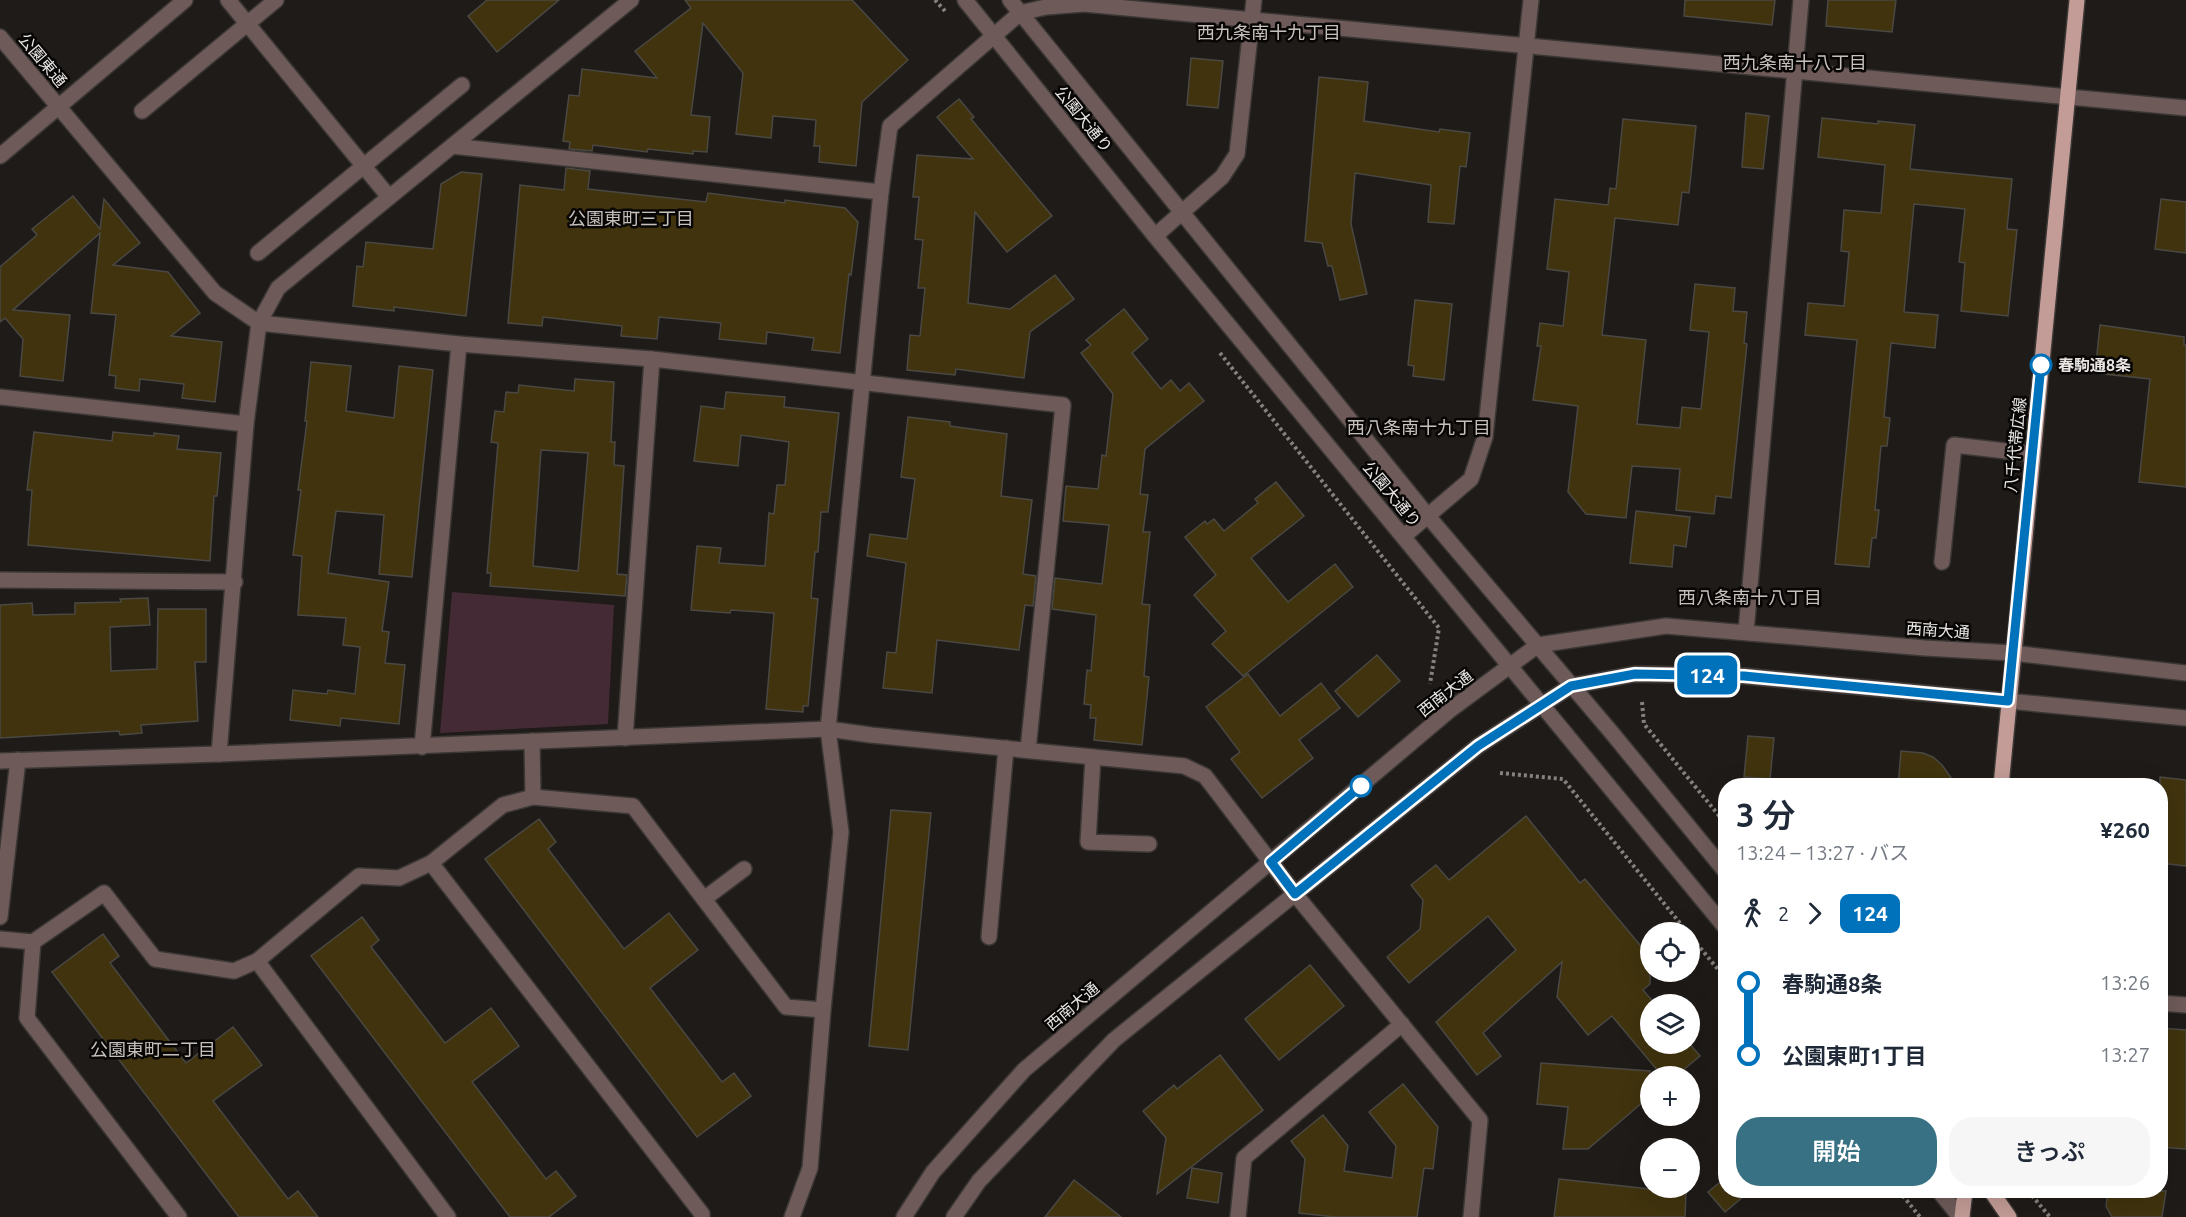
<!DOCTYPE html>
<html lang="ja">
<head>
<meta charset="utf-8">
<style>
	:root { --surface:#fff; --page:#f6f6f7; --text:#1f2937; --muted:#747a83; --accent:#387184 }
	body { margin:0; font-family:Ubuntu,"Noto Sans JP",sans-serif; background:var(--page); color:var(--text); height:100vh; display:flex; flex-direction:column; font-size:22px; white-space:nowrap }
	* { box-sizing:border-box; margin:0 }
	p { font-size:20px; color:var(--muted) }
	.icon { flex:none; width:33px; height:33px; fill:none; stroke:currentColor; stroke-width:2; stroke-linecap:round; stroke-linejoin:round }
	.map { position:relative; flex:1; overflow:hidden }
	.side { position:absolute; left:1718px; top:778px; width:450px; height:420px; display:flex; flex-direction:column; background:var(--surface); border-radius:24px; box-shadow:0 6px 24px #0002 }
	.side>* { flex:none }
	.badge { padding:0 12px; border-radius:9px; font-size:21px; line-height:39px }
	.buttons { position:absolute; left:1640px; top:922px; display:grid; gap:12px }
	.buttons a { display:grid; place-items:center; width:60px; height:60px; border-radius:50%; background:var(--surface); box-shadow:0 6px 24px #0002; font-size:30px }
	.map>.badge { position:absolute; translate:-50% -50%; box-shadow:0 0 0 3px #fff }
	.legs { display:flex; align-items:center; gap:9px; height:66px; padding:0 18px; font-size:20px }
	.legs p { margin-inline-start:auto }
	.summary { display:flex; align-items:center; justify-content:space-between; height:102px; padding:0 18px }
	h1 { font-size:33px; font-weight:600; line-height:45px }
	.primary-button { display:flex; gap:12px; margin-top:auto; padding:12px 18px }
	.primary-button a { flex:1; height:69px; border-radius:24px; background:var(--accent); color:#fff; font-size:24px; font-weight:600; line-height:69px; text-align:center }
	.primary-button a+a { background:var(--page); color:var(--text) }
	ul { padding:0 18px; list-style:none }
	li { display:flex; align-items:center; gap:21px; height:72px; font-size:22px }
	li i { display:grid; place-items:center; width:9px; height:100%; margin:0 8px; background:currentColor }
	li i::after { content:''; width:15px; height:15px; margin:-8px; border:4px solid; border-radius:50%; background:var(--surface) }
	li p { margin-inline-start:auto }
	li:first-child i { background:linear-gradient(#0000 50%,currentColor 0) }
	li:last-child i { background:linear-gradient(currentColor 50%,#0000 0) }
	.map>svg:first-child { display:block }
	.green { fill:#442a34 }
	.building { fill:#40330e; stroke:#4a4843; stroke-width:1.5; fill-rule:evenodd }
	.lines { fill:none; stroke-linecap:round; stroke-linejoin:round }
	.minor-casing { stroke:#3b3735; stroke-width:18 }
	.major-casing { stroke:#3b3735; stroke-width:18 }
	.path { stroke:#84817e; stroke-width:4; stroke-dasharray:3 3; stroke-linecap:butt }
	.minor { stroke:#6e5b59; stroke-width:15 }
	.major { stroke:#c39c97; stroke-width:15 }
	.line-1-casing { stroke:#fff; stroke-width:14 }
	.line-1 { stroke:#0072bc; stroke-width:9 }
	.stop-1-dot { fill:#fff; stroke:#0072bc; stroke-width:3 }
	.labels { text-anchor:middle; stroke-width:5; stroke-linejoin:round; paint-order:stroke }
	.street-label { font-size:16px; fill:#e9e6e4; stroke:#080605 }
	.stop-label { font-size:16px; font-weight:bold; fill:#e9e6e4; stroke:#080605; text-anchor:start }
	.neighbourhood-label { font-size:18px; fill:#c6c0bd; stroke:#080605 }
</style>
</head>
<body>
<div class="map">
<svg width="2186" height="1217" viewBox="0 0 2186 1217">
	<rect width="100%" height="100%" fill="#1f1b18"/>
	<!-- green -->
	<path class="green" d="M452,592L614,605L608,724L440,733Z"/>
	<!-- building -->
	<g class="building">
		<path d="M487,0H559L497,52L468,16Z"/>
		<path d="M685,0H852L908,60L862,102L856,166L819,162L820,146H814L816,120L773,116L771,138L736,134L743,73L703,23L691,115L710,117L707,152L693,151V154L648,149L647,152L593,145L592,151L569,149L570,142L563,141L569,95L579,96L582,69L657,78L635,51L691,8Z"/>
		<path d="M1685,0H1775L1772,25L1684,16Z"/>
		<path d="M1828,0H1896L1892,32L1826,26Z"/>
		<path d="M1191,58L1223,61L1218,108L1187,105Z"/>
		<path d="M1319,77L1368,82L1364,121L1439,132L1440,129L1470,133L1466,167L1460,166L1454,224L1428,222L1431,185L1355,173L1351,224L1367,294L1340,300L1332,266H1328L1322,243L1305,241Z"/>
		<path d="M959,99L974,117L971,119L1052,216L1007,252L975,212L968,303L1010,309L1055,275L1074,299L1030,332L1024,378L956,369L955,375L907,370L910,335L920,336L925,288H918L923,240L915,239L919,197H913L917,155L973,159L937,117Z"/>
		<path d="M1746,113L1769,116L1763,169L1742,167Z"/>
		<path d="M1822,118L1878,124V121L1915,125L1910,169L2012,179L2007,229L2017,230L2008,316L1961,311L1965,263L1959,262L1965,209L1914,204L1904,312L1938,315L1935,348L1891,343L1884,417L1890,418L1887,446H1881L1875,510H1879L1876,538H1872L1869,567L1835,564L1857,340L1805,335L1808,303L1844,306L1849,252L1841,251L1844,210L1881,213L1885,165L1818,157Z"/>
		<path d="M1623,119L1696,126L1689,193L1682,192L1678,225L1615,218L1602,335L1646,340L1637,424L1680,428L1682,407L1701,409L1709,332L1690,330L1695,284L1735,288L1733,311L1747,312L1744,343L1747,344L1731,498L1716,496L1714,514L1676,510L1680,469L1632,466L1626,518L1586,514L1568,492L1578,406L1533,400L1541,346H1537L1540,323L1563,326L1569,272L1547,269L1555,199L1608,205L1610,188L1616,189Z"/>
		<path d="M566,168L590,171L588,189L706,202L708,193L785,203V200L845,208L858,222L851,275L849,274L840,353L812,350L814,338L767,332L766,344L719,339L721,323L659,317L657,339L621,336L622,326L543,317L542,326L508,323L520,185L564,190Z"/>
		<path d="M461,172L482,174L466,316L394,307V311L353,306L357,266L363,267L366,242L433,249L441,184Z"/>
		<path d="M73,196L100,229L104,199L140,243L113,265L168,272L200,313L171,336L222,342L215,402L182,398L184,384L140,379L139,391L115,388L116,376L109,375L116,315L91,313L100,233L13,310L70,315L63,381L20,376L23,339L5,318L0,322V267L37,235L32,229Z"/>
		<path d="M2161,199L2186,202V253L2155,249Z"/>
		<path d="M1415,300L1452,304L1444,380L1413,376L1414,366L1408,365Z"/>
		<path d="M1124,309L1148,339L1132,353L1161,389L1171,380L1180,391L1189,383L1204,401L1145,449L1140,494L1148,495L1143,532H1150L1142,604L1150,605L1144,676L1149,677L1142,745L1094,740L1096,718H1090L1091,705L1084,704L1087,670L1091,671L1096,615L1052,609L1055,578L1102,584L1109,525L1063,521L1066,486L1098,489L1102,455L1106,456L1113,394L1081,353L1091,345L1086,340Z"/>
		<path d="M2100,325L2184,337V345H2186V487L2139,482L2150,379L2095,373Z"/>
		<path d="M311,362L351,366L346,411L394,418L399,366L433,370L412,577L379,574L384,515L336,511L328,573L389,582L382,631L389,632L385,663L405,665L399,724L341,718L340,726L290,720L293,690L327,694L328,690L355,694L360,647L343,645L346,618L298,615L302,556L293,555L301,490H298L307,421H305Z"/>
		<path d="M575,379L614,382L611,442H615L614,465L624,466L617,574L627,575L625,596L490,586L491,573H487L498,443L491,442L495,411L504,412L506,392L518,393L519,385L574,391ZM541,450L588,453L578,571L533,566Z"/>
		<path d="M726,392L785,397L784,407L839,413L828,512H821L818,552H815L811,598L818,599L808,706H803V712L766,709L774,613L731,610L730,613L691,610L697,546L721,548L719,563L765,566L769,513L774,514L777,485H785L789,442L741,435L738,466L694,461L701,406L724,409Z"/>
		<path d="M908,417L950,422V426L1007,434L1001,496L1032,500L1023,574L1036,576L1033,606L1025,605L1019,650L937,640L932,693L883,688L887,652L896,653L906,563L867,556L870,534L907,539L915,479L901,477Z"/>
		<path d="M34,432L112,441L113,432L154,436V433L179,436L177,449L221,453L217,496H214L210,561L28,545L32,490H27Z"/>
		<path d="M1276,482L1304,516L1251,558L1288,602L1335,564L1353,587L1243,676L1212,644L1226,631L1194,595L1216,575L1185,537L1205,521L1207,524L1214,519L1224,531L1258,503L1255,499Z"/>
		<path d="M1636,511L1690,517L1686,547L1674,545L1672,567L1630,563Z"/>
		<path d="M148,598L150,625L110,627L111,671L157,669L158,609H206V662H195L198,721L141,725L142,733L120,735L119,731L0,738V605L32,603L33,615L75,614V603L121,602L120,599Z"/>
		<path d="M1377,655L1400,681L1358,717L1335,691Z"/>
		<path d="M1248,674L1280,716L1321,683L1340,708L1299,740L1313,758L1262,798L1231,759L1240,752L1206,707Z"/>
		<path d="M1748,736L1774,738L1770,779L1744,777Z"/>
		<path d="M1901,751L1923,753L1933,757L1942,765L1957,786H1898Z"/>
		<path d="M2160,777L2186,780V866L2160,863Z"/>
		<path d="M891,810L931,813L908,1050L869,1046Z"/>
		<path d="M1526,816L1580,883L1585,879L1650,957V984L1643,990L1656,1005H1650V1044L1689,1043L1700,1056L1675,1077H1663L1612,1016L1588,1035L1557,997L1562,962L1483,1033L1501,1056L1477,1075L1436,1022L1516,950L1488,916L1409,983L1387,957L1420,929L1423,900L1411,885L1436,865L1449,880Z"/>
		<path d="M539,819L556,842L548,849L624,949L669,913L698,950L650,988L722,1082L734,1073L751,1096L697,1137L485,859Z"/>
		<path d="M362,917L379,940L371,947L445,1043L491,1008L519,1046L472,1082L546,1179L556,1171L576,1196L549,1217H510L311,956Z"/>
		<path d="M103,934L119,956L110,963L186,1063L233,1027L262,1065L213,1101L288,1199L298,1191L318,1217H239L52,972Z"/>
		<path d="M1310,965L1344,1006L1279,1060L1245,1019Z"/>
		<path d="M2160,1028L2186,1030V1149L2160,1147Z"/>
		<path d="M1220,1055L1263,1110L1157,1194L1166,1138L1143,1111L1174,1085L1177,1089Z"/>
		<path d="M1541,1063L1650,1071V1096L1588,1149H1563L1568,1107L1537,1104Z"/>
		<path d="M1403,1084L1438,1127L1433,1169L1424,1168L1417,1217H1335L1299,1213L1305,1159L1291,1141L1323,1115L1348,1146L1344,1171L1392,1178L1396,1146L1369,1112Z"/>
		<path d="M1192,1168L1222,1173L1218,1203L1187,1198Z"/>
		<path d="M1725,1178V1191H1750L1725,1212L1708,1192Z"/>
		<path d="M1559,1179L1686,1193L1685,1217H1554Z"/>
		<path d="M1074,1180L1121,1217H1045Z"/>
		<path d="M2108,1191H2166L2162,1217H2112L2106,1206Z"/>
	</g>
	<g class="lines">
		<!-- minor casing -->
		<g class="minor-casing">
			<g id="minor">
				<path d="M228,0L389,197"/>
				<path d="M965,0L1155,236L1725,927"/>
				<path d="M1010,0L1427,515L1612,733L1725,871"/>
				<path d="M0,37L215,293L259,323L459,344L652,359L1063,405L1028,750"/>
				<path d="M142,111L276,0"/>
				<path d="M452,146L881,192"/>
				<path d="M0,156L185,0"/>
				<path d="M1155,236L1222,177L1237,154L1254,0"/>
				<path d="M258,253L462,85"/>
				<path d="M0,397L246,424"/>
				<path d="M1404,536L1471,479L1485,437L1531,0"/>
				<path d="M1942,562L1954,445L2032,454"/>
				<path d="M0,580L235,582"/>
				<path d="M1746,632L1801,0"/>
				<path d="M625,738L652,359"/>
				<path d="M532,741L533,797"/>
				<path d="M422,747L459,344"/>
				<path d="M219,754L246,424L259,323L278,288L631,0"/>
				<path d="M1093,757L1088,842L1149,844"/>
				<path d="M0,761L219,754L828,729L871,735L1184,766L1205,776L1295,894L1480,1120L1471,1217"/>
				<path d="M431,863L702,1214V1217"/>
				<path d="M704,899L744,869"/>
				<path d="M0,917L18,760"/>
				<path d="M989,937L1006,748"/>
				<path d="M0,939L33,942L104,893L155,959L234,971L257,961L359,876L399,878L431,863L503,805L533,797L633,806L786,1007L823,1010"/>
				<path d="M33,942L27,1018L179,1217"/>
				<path d="M257,961L448,1217"/>
				<path d="M2160,1003L2186,1005"/>
				<path d="M1939,1191L1960,1217"/>
				<path d="M792,1217L810,1168L823,1010L841,832L828,729L881,192L890,126L1020,13L1046,7L1084,4L2186,108"/>
				<path d="M904,1217L933,1172L1024,1070L1450,710L1538,645L1666,626L1925,648L2013,653L2186,673"/>
				<path d="M954,1217L979,1181L1114,1040L1478,746L1571,686L1635,674L1744,676L2186,718"/>
				<path d="M1238,1217L1244,1158L1402,1024"/>
			</g>
		</g>
		<!-- major casing -->
		<g class="major-casing">
			<g id="major">
				<path d="M2001,786L2077,0"/>
				<path d="M1991,1191L2009,1217"/>
				<path d="M1962,1217L1965,1191"/>
			</g>
		</g>
		<!-- path -->
		<g class="path">
			<path d="M935,0L945,11"/>
			<path d="M1220,353L1439,628L1430,684"/>
			<path d="M1642,702L1644,724L1725,823"/>
			<path d="M1500,773L1563,779L1688,933"/>
			<path d="M1689,934L1725,978"/>
			<path d="M1899,1191L1920,1217"/>
			<path d="M2028,1191L2050,1217"/>
		</g>
		<!-- minor -->
		<use href="#minor" class="minor"/>
		<!-- major -->
		<use href="#major" class="major"/>
	</g>
	<g class="lines">
		<!-- line-1 casing -->
		<g class="line-1-casing">
			<path id="line-1" d="M1361,786L1271,862L1295,894L1478,746L1571,686L1635,674L1744,676L2008,701L2041,365"/>
		</g>
		<!-- line-1 -->
		<use href="#line-1" class="line-1"/>
	</g>
	<!-- markers -->
	<g class="stop-1-dot">
		<circle cx="2041" cy="365" r="10"/>
		<circle cx="1361" cy="786" r="10"/>
	</g>
	<g class="labels">
		<!-- street labels -->
		<g class="street-label">
			<text transform="translate(43 60) rotate(50)" y="6">公園東通</text>
			<text transform="translate(1084 119) rotate(51)" y="6">公園大通り</text>
			<text transform="translate(2015 445) rotate(-84)" y="6">八千代帯広線</text>
			<text transform="translate(1392 494) rotate(50)" y="6">公園大通り</text>
			<text transform="translate(1938 630) rotate(4)" y="6">西南大通</text>
			<text transform="translate(1445 693) rotate(-38)" y="6">西南大通</text>
			<text transform="translate(1072 1006) rotate(-40)" y="6">西南大通</text>
		</g>
		<!-- stop labels -->
		<g class="stop-label">
			<text x="2058" y="371">春駒通8条</text>
		</g>
		<!-- neighbourhood labels -->
		<g class="neighbourhood-label">
			<text x="1269" y="39">西九条南十九丁目</text>
			<text x="1795" y="69">西九条南十八丁目</text>
			<text x="631" y="225">公園東町三丁目</text>
			<text x="1419" y="434">西八条南十九丁目</text>
			<text x="1750" y="604">西八条南十八丁目</text>
			<text x="153" y="1056">公園東町二丁目</text>
		</g>
	</g>
</svg>
<div class="buttons">
<a><svg class="icon" aria-label="locate" viewBox="0 0 24 24"><circle cx="12" cy="12" r="6"/><path d="M12 2v4M12 18v4M2 12h4M18 12h4"/></svg></a>
<a><svg class="icon" aria-label="layers" viewBox="0 0 24 24"><path d="M12 4l9 5-9 5-9-5zM3 14l9 5 9-5"/></svg></a>
<a>+</a>
<a>−</a>
</div>
<b class="badge" style="left:1707px;top:675px;background:#0072bc;color:#fff">124</b>
<section class="side">
<div class="summary"><div><h1>3 分</h1><p>13:24 – 13:27 · バス</p></div><b>¥260</b></div>
<div class="legs"><svg class="icon" aria-label="walk" viewBox="0 0 24 24"><circle cx="13" cy="4" r="2"/><path d="M13 8l-2 6 4 7M11 14l-3 7M7 12l3-4h3l4 4"/></svg>2<svg class="icon" aria-label="forward" viewBox="0 0 24 24"><path d="M9 5l7 7-7 7"/></svg><b class="badge" style="background:#0072bc;color:#fff">124</b></div>
<ul>
<li><i style="color:#0072bc"></i><b>春駒通8条</b><p>13:26</p></li>
<li><i style="color:#0072bc"></i><b>公園東町1丁目</b><p>13:27</p></li>
</ul>
<div class="primary-button"><a>開始</a><a>きっぷ</a></div>
</section>
</div>
</body>
</html>
